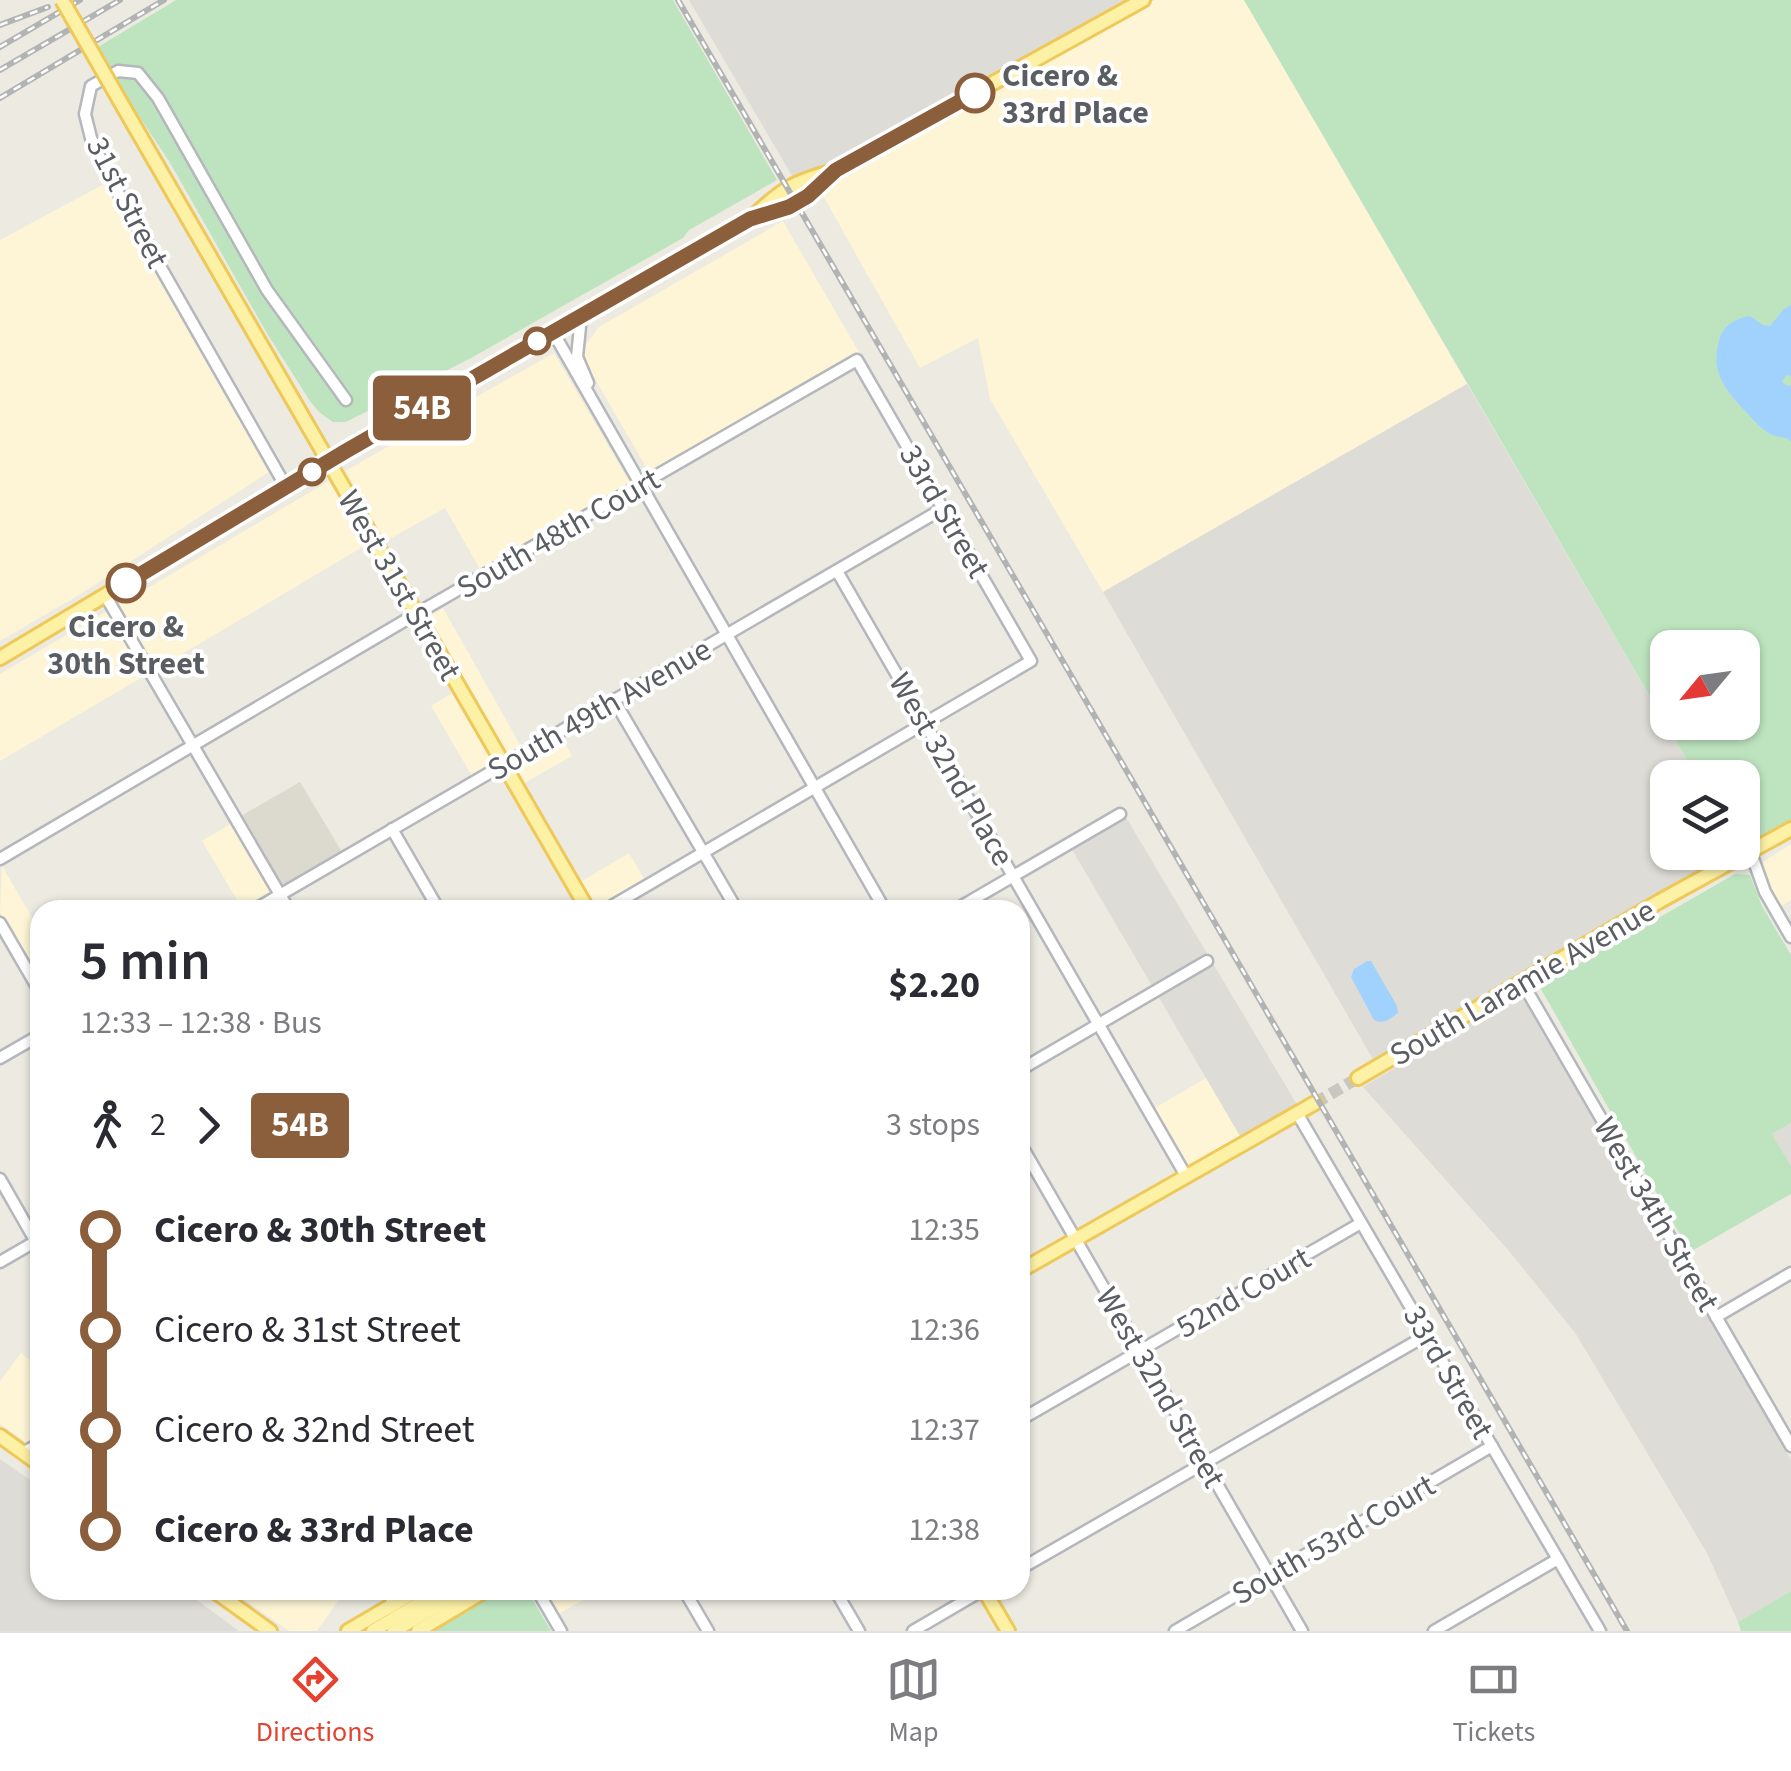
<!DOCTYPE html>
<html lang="en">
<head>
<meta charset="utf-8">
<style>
	:root { --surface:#fff; --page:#f7f7f7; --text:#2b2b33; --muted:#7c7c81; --line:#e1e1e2; --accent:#e5422f }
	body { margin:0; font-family:"Source Sans 3",sans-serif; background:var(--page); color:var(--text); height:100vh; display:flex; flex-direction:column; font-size:38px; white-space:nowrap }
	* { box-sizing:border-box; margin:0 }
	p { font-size:32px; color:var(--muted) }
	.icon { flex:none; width:55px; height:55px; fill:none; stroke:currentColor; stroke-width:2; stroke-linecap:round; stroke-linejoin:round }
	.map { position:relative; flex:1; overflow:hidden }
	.drawer { position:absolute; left:30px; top:900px; width:1000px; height:700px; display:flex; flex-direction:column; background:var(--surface); border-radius:30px; box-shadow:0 2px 8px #0004 }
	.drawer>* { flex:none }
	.badge { padding:0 20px; border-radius:8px; font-size:35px; line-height:65px }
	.needle { width:65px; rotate:241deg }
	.controls { position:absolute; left:1650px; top:630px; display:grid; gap:20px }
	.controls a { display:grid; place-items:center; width:110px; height:110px; border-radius:20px; background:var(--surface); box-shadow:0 2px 8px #0004; font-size:50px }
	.map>.badge { position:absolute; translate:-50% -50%; box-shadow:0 0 0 5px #fff }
	.legs { display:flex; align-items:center; gap:15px; height:110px; padding:0 50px; font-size:32px }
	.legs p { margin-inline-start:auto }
	.overview { display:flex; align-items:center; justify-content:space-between; height:170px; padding:0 50px }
	h1 { font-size:55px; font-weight:600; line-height:75px }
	ul { padding:0 50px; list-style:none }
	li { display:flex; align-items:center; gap:35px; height:100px; font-size:38px }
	li i { display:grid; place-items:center; width:15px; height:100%; margin:0 12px; background:currentColor }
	li i::after { content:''; width:25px; height:25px; margin:-12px; border:8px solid; border-radius:50%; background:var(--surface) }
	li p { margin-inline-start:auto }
	li:first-child i { background:linear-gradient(#0000 50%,currentColor 0) }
	li:last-child i { background:linear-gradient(currentColor 50%,#0000 0) }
	.tab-bar { display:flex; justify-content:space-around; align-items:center; height:140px; border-top:2px solid var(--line); background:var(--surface); font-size:28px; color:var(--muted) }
	.tab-bar a { display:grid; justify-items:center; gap:5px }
	.tab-bar .active { color:var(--accent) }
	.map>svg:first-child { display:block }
	.commercial { fill:#fdf5d6 }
	.industrial { fill:#dedcd6 }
	.education { fill:#dcd9cf }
	.green { fill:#bee4bf; fill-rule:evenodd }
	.water { fill:#a1d2fd }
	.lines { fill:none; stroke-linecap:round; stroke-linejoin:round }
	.major-tunnel { stroke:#c8c7c1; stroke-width:12; stroke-dasharray:12 6; stroke-linecap:butt }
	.minor-casing { stroke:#b4b7bc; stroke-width:15 }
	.major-casing { stroke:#eec859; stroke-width:18 }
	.minor { stroke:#fff; stroke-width:10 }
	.major { stroke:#fdf1a5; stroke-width:12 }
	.rail-casing { stroke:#b2b3b3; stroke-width:6 }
	.rail { stroke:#fff; stroke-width:2.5; stroke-dasharray:8; stroke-linecap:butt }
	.major-bridge-casing { stroke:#eec859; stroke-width:18; stroke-linecap:butt }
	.major-bridge { stroke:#fdf1a5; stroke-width:12 }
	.line-1-casing { stroke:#fff; stroke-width:22 }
	.line-1 { stroke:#8b5e3c; stroke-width:15 }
	.stop-1-dot { fill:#fff; stroke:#8b5e3c; stroke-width:5 }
	.labels { text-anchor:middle; stroke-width:8; stroke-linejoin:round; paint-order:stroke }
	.stop-label { font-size:32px; font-weight:bold; fill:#5a5d62; stroke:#fff; text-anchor:start }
	.street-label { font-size:32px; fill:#5a5d62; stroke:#fff }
</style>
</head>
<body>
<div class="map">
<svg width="1791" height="1631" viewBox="0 0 1791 1631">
	<rect width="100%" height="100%" fill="#eceae1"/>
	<!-- commercial -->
	<g class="commercial">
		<path d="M1154,0H1244L1467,384L1103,592L990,399L978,338L920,368L817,185Z"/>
		<path d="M104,184L269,472L79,595L0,641V240Z"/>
		<path d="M783,221L860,354L650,474L584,360L585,346L599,327Z"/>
		<path d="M554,353L632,486L481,571L445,508L384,542L345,471Z"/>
		<path d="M329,481L366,545L157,669L119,605Z"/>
		<path d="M443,608L522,748L507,756L427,617Z"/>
		<path d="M109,610L146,675L0,761V674Z"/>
		<path d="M452,693L493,763L472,776L431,706Z"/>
		<path d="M562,738L572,756L523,784L513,766Z"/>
		<path d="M232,823L273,892L243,910L202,841Z"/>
		<path d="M1791,844V900L1780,907L1764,870L1763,862Z"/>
		<path d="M629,853L645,880L595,908L580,882Z"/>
		<path d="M2,866L40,931V982L0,912Z"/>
		<path d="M1206,1078L1243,1141L1187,1173L1151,1110Z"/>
		<path d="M21,1353L40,1369V1437L28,1444L0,1424V1381Z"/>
		<path d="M231,1590H331L341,1597L317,1631H289Z"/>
		<path d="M541,1590H601L556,1615Z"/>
	</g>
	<!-- industrial -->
	<g class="industrial">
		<path d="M689,0H1154L802,193Z"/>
		<path d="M1467,384L1697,777L1668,778V852L1739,853L1374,1061L1103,592Z"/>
		<path d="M1124,814L1299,1108L1243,1141L1070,846Z"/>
		<path d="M1520,993L1791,1460V1591L1738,1622L1707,1553L1576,1334L1509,1251L1363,1087Z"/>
		<path d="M1791,1123V1166L1772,1134Z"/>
		<path d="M0,1459L40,1487V1590H183L239,1631H0Z"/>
	</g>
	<!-- education -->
	<path class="education" d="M300,782L342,852L282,888L241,816Z"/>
	<!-- green -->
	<g class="green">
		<path d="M176,0H673L777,180L689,230L683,238L471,358L346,422H333L319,412L310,401L268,335L169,161L132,106L98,47Z"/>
		<path d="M1244,0H1791V823L1743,850L1742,778L1697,777ZM1668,648H1742V722H1668Z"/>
		<path d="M1735,874L1750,875L1762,906L1791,955V1123L1772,1134L1791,1166V1194L1690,1252L1541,989L1545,983Z"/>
		<path d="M500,1590H527L551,1631H427Z"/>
		<path d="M1791,1591V1631H1741L1738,1622Z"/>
	</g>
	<!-- water -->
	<g class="water">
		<path d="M1791,305V376L1786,375L1782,382L1787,386L1791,385V441C1783,435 1777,438 1770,434C1761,429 1754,420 1747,413C1728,393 1711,374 1718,345C1721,327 1733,319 1750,316L1763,325L1770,326L1784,309Z"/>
		<path d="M1367,961H1371L1397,1006L1398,1013C1390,1019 1383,1025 1374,1020L1351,977L1354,969Z"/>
	</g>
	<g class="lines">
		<!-- major-tunnel -->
		<path class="major-tunnel" d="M1315,1103L1358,1078"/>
		<!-- minor casing -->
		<g class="minor-casing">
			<g id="minor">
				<path d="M581,316L577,357L588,383"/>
				<path d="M553,332L885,910"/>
				<path d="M286,487L108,175L91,138L85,114L91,86L118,71L138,73L158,98L267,290L346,400"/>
				<path d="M837,571L1186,1176"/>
				<path d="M105,595L289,910"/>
				<path d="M614,700L737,910"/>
				<path d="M392,829L439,910"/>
				<path d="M1750,850L1765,892L1791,937"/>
				<path d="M0,859L416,614L857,360L1031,661L605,910"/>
				<path d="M254,910L944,508"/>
				<path d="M955,910L1120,814"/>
				<path d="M0,923L40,992"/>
				<path d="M1522,982L1791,1446"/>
				<path d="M0,1058L40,1035"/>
				<path d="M1020,1070L1207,961"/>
				<path d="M1297,1113L1600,1631"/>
				<path d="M1020,1143L1302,1631"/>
				<path d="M0,1179L36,1242"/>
				<path d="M0,1262L38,1240"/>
				<path d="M1716,1317L1791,1273"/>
				<path d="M1020,1420L1361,1223"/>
				<path d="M23,1453L40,1443"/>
				<path d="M1020,1569L1427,1335"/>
				<path d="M386,1590L395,1604"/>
				<path d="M537,1590L561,1631"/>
				<path d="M684,1590L708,1631"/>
				<path d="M835,1590L859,1631"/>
				<path d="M913,1631L983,1590"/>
				<path d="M1175,1631L1492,1446"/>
				<path d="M1434,1631L1558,1559"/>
			</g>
		</g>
		<!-- major casing -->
		<g class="major-casing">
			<g id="major">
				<path d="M124,108L588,910"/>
				<path d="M753,217C783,188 794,182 834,171"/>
				<path d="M0,658L328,462L750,219C793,206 803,201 836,170L1143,0"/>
				<path d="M1358,1078L1660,901L1791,829"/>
				<path d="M1020,1271L1315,1103"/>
				<path d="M0,1436L40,1465"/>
				<path d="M213,1590L270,1631"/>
				<path d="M984,1590L1008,1631"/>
				<path d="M348,1631L418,1590"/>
				<path d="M373,1631L442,1590"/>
				<path d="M394,1631L464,1590"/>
				<path d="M418,1631L486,1590"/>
			</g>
		</g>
		<!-- minor -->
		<use href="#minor" class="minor"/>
		<!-- major -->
		<use href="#major" class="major"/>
		<!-- rail casing -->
		<g class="rail-casing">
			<g id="rail">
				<path d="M678,0L1627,1631"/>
				<path d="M0,25L48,7"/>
				<path d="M0,47L80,0"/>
				<path d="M0,70L120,0"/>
				<path d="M0,98L164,0"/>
			</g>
		</g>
		<!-- rail -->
		<use href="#rail" class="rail"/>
		<!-- major-bridge casing -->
		<g class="major-bridge-casing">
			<path id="major-bridge" d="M62,0L124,108"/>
		</g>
		<!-- major-bridge -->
		<use href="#major-bridge" class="major-bridge"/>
	</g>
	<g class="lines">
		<!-- line-1 casing -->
		<g class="line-1-casing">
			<path id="line-1" d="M126,583L346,451L750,219L789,207L808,196L836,170L975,93"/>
		</g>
		<!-- line-1 -->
		<use href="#line-1" class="line-1"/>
	</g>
	<!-- markers -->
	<g class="stop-1-dot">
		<circle cx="975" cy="93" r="18"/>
		<circle cx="537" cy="341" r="12"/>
		<circle cx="312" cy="472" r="12"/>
		<circle cx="126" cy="583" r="18"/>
	</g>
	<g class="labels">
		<!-- stop labels -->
		<g class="stop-label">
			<text x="1002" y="86">Cicero &amp;<tspan x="1002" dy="37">33rd Place</tspan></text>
			<text x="126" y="637" text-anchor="middle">Cicero &amp;<tspan x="126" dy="37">30th Street</tspan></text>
		</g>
		<!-- street labels -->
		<g class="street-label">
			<text transform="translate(128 202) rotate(63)" y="11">31st Street</text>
			<text transform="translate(945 511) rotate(60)" y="11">33rd Street</text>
			<text transform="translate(558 533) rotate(-30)" y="11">South 48th Court</text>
			<text transform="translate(400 585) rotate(60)" y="11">West 31st Street</text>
			<text transform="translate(599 709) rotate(-30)" y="11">South 49th Avenue</text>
			<text transform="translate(952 769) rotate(60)" y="11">West 32nd Place</text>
			<text transform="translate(1522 982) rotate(-30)" y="11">South Laramie Avenue</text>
			<text transform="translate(1657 1214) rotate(60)" y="11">West 34th Street</text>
			<text transform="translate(1243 1292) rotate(-30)" y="11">52nd Court</text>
			<text transform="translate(1449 1372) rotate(60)" y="11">33rd Street</text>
			<text transform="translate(1161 1387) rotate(60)" y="11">West 32nd Street</text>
			<text transform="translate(1333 1539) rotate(-30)" y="11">South 53rd Court</text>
		</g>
	</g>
</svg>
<div class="controls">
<a><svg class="needle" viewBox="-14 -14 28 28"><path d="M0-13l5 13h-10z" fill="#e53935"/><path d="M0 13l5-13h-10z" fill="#7c7c81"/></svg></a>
<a><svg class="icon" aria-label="layers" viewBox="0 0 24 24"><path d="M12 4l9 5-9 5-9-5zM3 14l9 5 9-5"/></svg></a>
</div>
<b class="badge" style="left:422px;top:408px;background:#8b5e3c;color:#fff">54B</b>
<section class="drawer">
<div class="overview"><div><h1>5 min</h1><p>12:33 – 12:38 · Bus</p></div><b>$2.20</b></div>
<div class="legs"><svg class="icon" aria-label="walk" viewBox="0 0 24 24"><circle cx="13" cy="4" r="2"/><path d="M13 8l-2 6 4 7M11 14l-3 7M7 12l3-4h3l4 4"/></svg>2<svg class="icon" aria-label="forward" viewBox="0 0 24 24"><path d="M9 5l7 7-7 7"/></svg><b class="badge" style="background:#8b5e3c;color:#fff">54B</b><p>3 stops</p></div>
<ul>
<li><i style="color:#8b5e3c"></i><b>Cicero &amp; 30th Street</b><p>12:35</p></li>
<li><i style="color:#8b5e3c"></i><span>Cicero &amp; 31st Street</span><p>12:36</p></li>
<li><i style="color:#8b5e3c"></i><span>Cicero &amp; 32nd Street</span><p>12:37</p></li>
<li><i style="color:#8b5e3c"></i><b>Cicero &amp; 33rd Place</b><p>12:38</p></li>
</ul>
</section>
</div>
<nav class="tab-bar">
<a class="active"><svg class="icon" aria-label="directions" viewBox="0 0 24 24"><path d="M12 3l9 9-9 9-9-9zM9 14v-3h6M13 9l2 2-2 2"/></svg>Directions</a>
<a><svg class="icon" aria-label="map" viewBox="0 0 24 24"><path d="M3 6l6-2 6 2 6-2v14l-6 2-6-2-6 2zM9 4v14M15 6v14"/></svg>Map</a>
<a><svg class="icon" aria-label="tickets" viewBox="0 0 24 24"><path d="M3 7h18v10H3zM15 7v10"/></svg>Tickets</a>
</nav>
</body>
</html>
